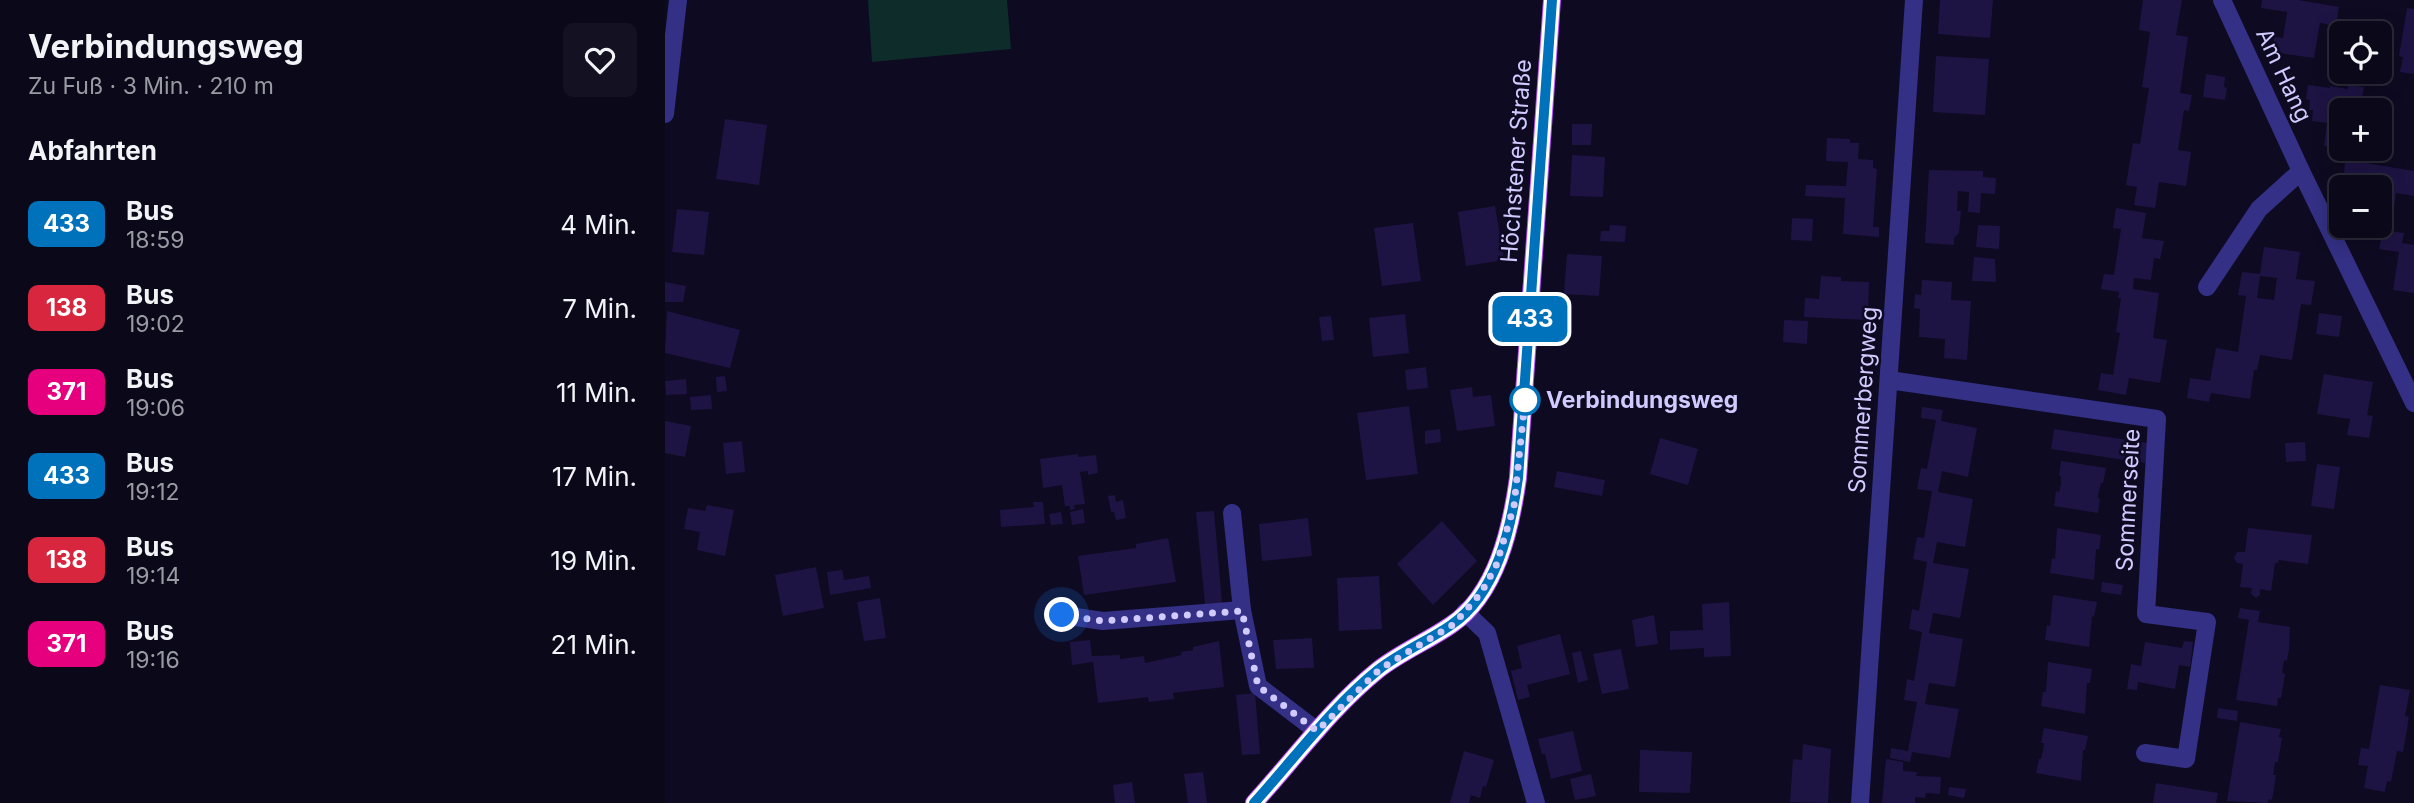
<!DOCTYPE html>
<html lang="de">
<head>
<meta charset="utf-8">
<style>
	:root { --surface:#0a0819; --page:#131122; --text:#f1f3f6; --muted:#999aa2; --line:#2a2938 }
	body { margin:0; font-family:Inter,sans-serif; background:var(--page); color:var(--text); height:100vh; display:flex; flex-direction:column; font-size:26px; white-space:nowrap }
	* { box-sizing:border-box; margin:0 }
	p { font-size:23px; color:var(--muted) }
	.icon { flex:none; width:38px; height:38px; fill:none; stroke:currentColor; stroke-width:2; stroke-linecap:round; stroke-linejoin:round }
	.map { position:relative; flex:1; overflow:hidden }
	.drawer { display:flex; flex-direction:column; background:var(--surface); width:665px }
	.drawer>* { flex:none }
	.badge { padding:0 14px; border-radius:10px; font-size:24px; line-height:46px }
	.fabs { position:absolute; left:1664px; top:21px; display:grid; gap:14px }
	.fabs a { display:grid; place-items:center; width:63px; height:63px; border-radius:10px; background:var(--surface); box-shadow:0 4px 18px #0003,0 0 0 2px var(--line); font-size:35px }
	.you { position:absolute; width:35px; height:35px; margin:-18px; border:5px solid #fff; border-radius:50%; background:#1a73e8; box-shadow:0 0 0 10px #1a73e833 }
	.map>.badge { position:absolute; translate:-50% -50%; box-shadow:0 0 0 4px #fff }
	h2 { padding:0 28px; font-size:26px; line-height:63px }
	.round { display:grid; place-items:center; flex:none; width:74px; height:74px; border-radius:10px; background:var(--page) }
	.summary { display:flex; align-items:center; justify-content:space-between; height:119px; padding:0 28px }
	h1 { font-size:33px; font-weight:700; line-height:52px }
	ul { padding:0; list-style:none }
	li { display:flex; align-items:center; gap:21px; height:84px; padding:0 28px }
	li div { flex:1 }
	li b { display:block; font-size:26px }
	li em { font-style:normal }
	li .badge { min-width:77px; font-weight:700; text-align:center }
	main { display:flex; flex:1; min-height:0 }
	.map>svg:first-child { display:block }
	.green { fill:#0d2c2a }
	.building { fill:#1e1444; fill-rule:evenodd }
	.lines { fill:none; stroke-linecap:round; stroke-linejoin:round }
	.minor { stroke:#333085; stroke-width:18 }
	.major { stroke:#bd51ff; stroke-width:18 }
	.line-casing { stroke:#fff; stroke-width:16 }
	.line { stroke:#0072bc; stroke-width:10 }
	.walk { stroke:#d0caff; stroke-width:7; stroke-dasharray:0 12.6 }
	.stop-dot { fill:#fff; stroke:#0072bc; stroke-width:3.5 }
	.labels { text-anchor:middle; stroke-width:5; stroke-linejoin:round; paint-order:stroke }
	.street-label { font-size:23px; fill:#d0caff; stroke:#0e0a21 }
	.stop-label { font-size:23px; font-weight:bold; fill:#d0caff; stroke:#0e0a21; text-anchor:start }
</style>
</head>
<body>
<main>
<section class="drawer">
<div class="summary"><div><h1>Verbindungsweg</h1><p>Zu Fuß · 3 Min. · 210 m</p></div><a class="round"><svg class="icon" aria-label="heart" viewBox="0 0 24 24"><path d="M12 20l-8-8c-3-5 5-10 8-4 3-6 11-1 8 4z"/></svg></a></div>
<h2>Abfahrten</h2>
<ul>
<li><span class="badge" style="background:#0072bc;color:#fff">433</span><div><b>Bus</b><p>18:59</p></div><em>4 Min.</em></li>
<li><span class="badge" style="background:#d7263d;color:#fff">138</span><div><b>Bus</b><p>19:02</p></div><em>7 Min.</em></li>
<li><span class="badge" style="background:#e6007e;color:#fff">371</span><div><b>Bus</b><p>19:06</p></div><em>11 Min.</em></li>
<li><span class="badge" style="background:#0072bc;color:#fff">433</span><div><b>Bus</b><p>19:12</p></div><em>17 Min.</em></li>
<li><span class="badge" style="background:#d7263d;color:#fff">138</span><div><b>Bus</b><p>19:14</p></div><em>19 Min.</em></li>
<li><span class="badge" style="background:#e6007e;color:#fff">371</span><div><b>Bus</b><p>19:16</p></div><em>21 Min.</em></li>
</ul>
</section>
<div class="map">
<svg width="1749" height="803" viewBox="0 0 1749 803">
	<rect width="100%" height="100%" fill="#0e0a21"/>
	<!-- green -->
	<path class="green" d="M203,0H342L346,49L207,62Z"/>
	<!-- building -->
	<g class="building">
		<path d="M1275,0H1328L1325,38L1273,34Z"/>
		<path d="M1478,0H1517L1511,35L1523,37L1515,93L1527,95L1524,111L1519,110L1513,150L1526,152L1521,186L1494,182L1490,208L1469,205L1472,187L1461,185L1468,143L1475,144L1484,88L1477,87L1485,32L1474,30Z"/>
		<path d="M1597,0H1633L1674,7L1671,26L1655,23L1649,58L1607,52L1609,37L1618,38L1622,12L1596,8Z"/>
		<path d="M1742,8L1749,9V74L1735,72L1738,57L1734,56Z"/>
		<path d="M1271,56L1324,59L1320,115L1268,112Z"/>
		<path d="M1541,74L1560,77L1559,87L1562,88L1560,100L1538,97Z"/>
		<path d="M1643,85L1665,88V86L1683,89V85L1699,87L1697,99H1701L1700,110H1676V149L1703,153L1701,163L1749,171V196L1731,193L1727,221L1715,219V187H1698L1699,177L1679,174L1680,162L1674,161L1676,149L1659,146L1662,123L1647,121L1648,110H1644L1645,100L1641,99Z"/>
		<path d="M60,119L102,125L94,185L51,179Z"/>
		<path d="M907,124H927L926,145H907Z"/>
		<path d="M1162,138L1185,139V143H1194L1193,159L1208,160V168L1212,169L1208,227H1214V237L1178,234L1180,198L1140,196L1141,185L1181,186L1183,162L1161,161Z"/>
		<path d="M907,155L940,157L938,197L905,196Z"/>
		<path d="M1264,170L1318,171V177L1331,178L1330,194L1316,193L1315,213L1303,212L1304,192L1293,191L1292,211H1296L1294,233L1289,238V245L1260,243Z"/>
		<path d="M830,206L839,260L801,266L793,212Z"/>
		<path d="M1451,208L1481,213L1477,238L1499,241L1495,259L1489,258L1486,280L1469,278L1468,289L1494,293L1488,338L1502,340L1495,383L1464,378L1461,395L1433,390L1436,373L1448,375L1455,333L1451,332L1456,298H1453L1454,292L1436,289L1439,274L1449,275L1456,229L1448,228Z"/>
		<path d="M12,209L44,212L39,255L7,252Z"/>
		<path d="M1127,218L1148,219L1147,241L1126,240Z"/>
		<path d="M748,223L756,281L717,286L709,228Z"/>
		<path d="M945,225L961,226L960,242L935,241L936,231H944Z"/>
		<path d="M1313,225L1335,226L1334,249L1311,247Z"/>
		<path d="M1718,230L1739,233L1737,243L1749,245V293L1728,290L1734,252L1714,249Z"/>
		<path d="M1599,247L1635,252L1631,279L1650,281L1646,305L1636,304L1627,360L1595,355L1592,370H1589L1585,399L1546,393L1544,402L1522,398L1525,378L1545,381L1551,348L1573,352L1581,296L1573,295L1577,272L1595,274ZM1595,276L1612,278L1609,300L1592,298Z"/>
		<path d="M902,254L937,256L934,296L899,294Z"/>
		<path d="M1309,257L1330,259L1331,282L1307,281Z"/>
		<path d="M1156,276L1176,277V281L1204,282L1203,320L1139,317L1140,298L1154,299Z"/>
		<path d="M1257,280L1287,282L1286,300L1306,301L1302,360L1279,358L1280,339L1254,337L1255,309L1249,308L1250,294L1256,295Z"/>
		<path d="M0,282L21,286L18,302H0Z"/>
		<path d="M2,311L75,330L65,368L0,353Z"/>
		<path d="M1654,313L1677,316L1674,337L1651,334Z"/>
		<path d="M740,314L744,353L708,357L704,318Z"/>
		<path d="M666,316L669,340L657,341L654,317Z"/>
		<path d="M1119,320L1143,321L1142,344L1118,342Z"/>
		<path d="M761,367L763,388L742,390L740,370Z"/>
		<path d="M1659,374L1708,382L1702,415L1708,416L1704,438L1682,435L1685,419L1652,414Z"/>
		<path d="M60,376L62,391L52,392L51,377Z"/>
		<path d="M21,379L22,394L1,395L0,381Z"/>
		<path d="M807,387L808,397L826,395L830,426L792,431L785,390Z"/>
		<path d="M46,395L47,409L26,410L25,397Z"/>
		<path d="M744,406L753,474L701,480L692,413Z"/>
		<path d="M1257,407L1278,410L1276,421L1312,428L1303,477L1277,471L1273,492L1308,499L1300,547L1272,542L1268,563L1304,569L1295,618L1268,613L1264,633L1298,639L1290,687L1264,683L1260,704L1294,709L1285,758L1247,752L1245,762L1225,758L1226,748L1243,751L1252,702L1239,700L1242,679L1249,681L1257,632L1244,629L1247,609L1254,611L1262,562L1248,559L1252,537L1259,538L1267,491L1252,489L1256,468L1262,469L1271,420L1256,418Z"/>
		<path d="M0,421L26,426L20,457L0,453Z"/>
		<path d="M775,429L776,442L760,444V431Z"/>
		<path d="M1389,429L1483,443L1480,463L1386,449Z"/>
		<path d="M995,438L1033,449L1023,485L985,474Z"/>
		<path d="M77,441L80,472L61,474L58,443Z"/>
		<path d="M1640,442L1641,461L1621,462L1620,443Z"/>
		<path d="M413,454V457L431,455L433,473L423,475V471L415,472L420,504L409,505L410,509L405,510V506H400L397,485L378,488L375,459Z"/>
		<path d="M1396,461L1441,468L1438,483H1436L1433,495V498L1435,499L1433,513L1389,506L1391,491L1394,492L1396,484V476H1394Z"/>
		<path d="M1652,464L1675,467L1669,509L1646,506Z"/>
		<path d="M892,471L940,480L937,496L889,487Z"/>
		<path d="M450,495L451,502L458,500L461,518L451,520L449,512H446L443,496Z"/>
		<path d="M368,502H378L380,524L336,527L335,510L369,507Z"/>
		<path d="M42,505L69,510L60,556L32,550L35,532L19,529L23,508L40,511Z"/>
		<path d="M418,509L420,523L407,525L405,512Z"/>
		<path d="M549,511L557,603L540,604L531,512Z"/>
		<path d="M396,512L398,524L386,525L384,514Z"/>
		<path d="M643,518L647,556L597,561L594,524Z"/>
		<path d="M777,521L812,561L768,605L732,564Z"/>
		<path d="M1392,528L1436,535L1434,550L1431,549L1429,580L1385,573L1387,558L1390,559Z"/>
		<path d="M1583,528L1647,535L1643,564L1614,560L1613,563H1610L1606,591L1595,589V595L1591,598L1586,594L1587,588L1575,587L1578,564L1572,563L1569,558L1572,552H1580Z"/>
		<path d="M503,538L511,582L419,595L413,556L471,548V544Z"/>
		<path d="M151,567L159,608L118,616L110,575Z"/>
		<path d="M177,570L179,580L204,576L206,588L165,595L162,572Z"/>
		<path d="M714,576L717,629L674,631L672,578Z"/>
		<path d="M1437,582L1458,585L1456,595L1436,592Z"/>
		<path d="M1388,595L1432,602L1429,617L1427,616L1424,647L1380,640L1382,625L1385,626Z"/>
		<path d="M215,598L221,638L199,641L192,602Z"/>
		<path d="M1064,602L1066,656L1039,657V648L1005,650V631L1038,630L1037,604Z"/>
		<path d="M1575,608L1595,611L1593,622L1625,627L1624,649L1622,661L1619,660L1617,673L1620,674L1616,698H1613L1612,706L1571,700L1584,620L1573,618Z"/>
		<path d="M989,615L993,644L971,647L967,620Z"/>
		<path d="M895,634L905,674L862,685L865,697L853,700L846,671L857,668L852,646Z"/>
		<path d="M647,638L649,668L611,669L608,640Z"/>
		<path d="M425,640L427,656L455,655V659L479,656L480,663L517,655L516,652L528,650V647L554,641L559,687L508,693L509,699L484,702L483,697L433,703L428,662L407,665L405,642Z"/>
		<path d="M1519,641L1528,642L1525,667L1514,665L1510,689L1473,682L1472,690L1462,689L1466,664L1476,666L1480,642L1517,648Z"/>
		<path d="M956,649L964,689L937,694L928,654Z"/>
		<path d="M916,651L923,680L913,683L907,653Z"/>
		<path d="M1383,662L1427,669L1425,683H1422L1420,714L1376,706L1378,692H1381Z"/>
		<path d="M1715,685L1745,690L1740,716L1744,717L1738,752L1732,751L1726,782L1722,781L1720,792L1699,788L1703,766L1693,765L1696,748L1704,749Z"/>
		<path d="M590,693L595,754L577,755L571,695Z"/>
		<path d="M1553,708L1573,711L1572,721L1552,718Z"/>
		<path d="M1575,722L1616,729L1614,737L1617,738L1613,762H1610L1608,775H1611L1607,800L1604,799L1603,803L1562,801Z"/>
		<path d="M1379,728L1423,736L1420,750H1418L1416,781L1371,773L1374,759H1376L1378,751L1379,743H1376Z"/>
		<path d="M908,731L917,771L886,779L880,754H877L873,739Z"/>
		<path d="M1138,744L1166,749L1163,803L1125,802L1128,759L1137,760Z"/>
		<path d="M975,750L1027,752L1025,793L974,792Z"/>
		<path d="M799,751L829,760L821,787L818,786L815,798L806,795L804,803H785Z"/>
		<path d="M1221,759L1238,762V771L1252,772L1251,776L1276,777L1275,794L1261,793L1260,798L1250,797V803H1217Z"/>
		<path d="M538,772L542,803H523L519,774Z"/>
		<path d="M926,774L931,796L910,800L905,779Z"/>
		<path d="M467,782L470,803H450L448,785Z"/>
		<path d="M1491,783L1553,793L1551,803H1488Z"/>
		<path d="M1284,787L1301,789L1299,798L1283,795Z"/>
	</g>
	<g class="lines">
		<!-- minor -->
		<g class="minor">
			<path d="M1557,0L1636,171L1749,403"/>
			<path d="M0,114L13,0"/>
			<path d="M1542,287L1594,209L1636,171"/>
			<path d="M1224,380L1492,419L1481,614L1542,622L1521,759L1480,753"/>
			<path d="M567,513L577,610L593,686L652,731"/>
			<path d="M800,612L822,633L871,803"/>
			<path d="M397,615L438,621L577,610"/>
			<path d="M1195,803L1249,0"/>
		</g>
		<!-- major -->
		<path class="major" d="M589,803C630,758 666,708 713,670C736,652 763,641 786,625C832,594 846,528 853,478L887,0"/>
	</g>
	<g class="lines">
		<!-- line casing -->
		<g class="line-casing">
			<path id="line" d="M589,803C630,758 666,708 713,670C736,652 763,641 786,625C832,594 846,528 853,478L887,0"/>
		</g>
		<!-- line -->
		<use href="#line" class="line"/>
		<!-- walk -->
		<path class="walk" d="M397,615L438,621L577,611L593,686L652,731L715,669L789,624L816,593L831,566L849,506L860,400"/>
	</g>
	<!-- markers -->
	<circle class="stop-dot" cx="860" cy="400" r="14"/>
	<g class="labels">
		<!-- street labels -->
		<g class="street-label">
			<text transform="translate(1619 75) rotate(65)" y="8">Am Hang</text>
			<text transform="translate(851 161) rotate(-86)" y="8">Höchstener Straße</text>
			<text transform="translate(1198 400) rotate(-86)" y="8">Sommerbergweg</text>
			<text transform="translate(1463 500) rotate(-87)" y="8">Sommerseite</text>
		</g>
		<!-- stop labels -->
		<g class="stop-label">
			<text x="881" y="408">Verbindungsweg</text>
		</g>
	</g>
</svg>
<div class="fabs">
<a><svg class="icon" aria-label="locate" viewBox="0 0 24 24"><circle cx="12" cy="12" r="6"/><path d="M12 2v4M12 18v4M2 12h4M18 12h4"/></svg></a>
<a>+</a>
<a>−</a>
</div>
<div class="you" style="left:397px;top:615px"></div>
<b class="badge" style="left:865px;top:319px;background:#0072bc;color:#fff">433</b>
</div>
</main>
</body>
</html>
